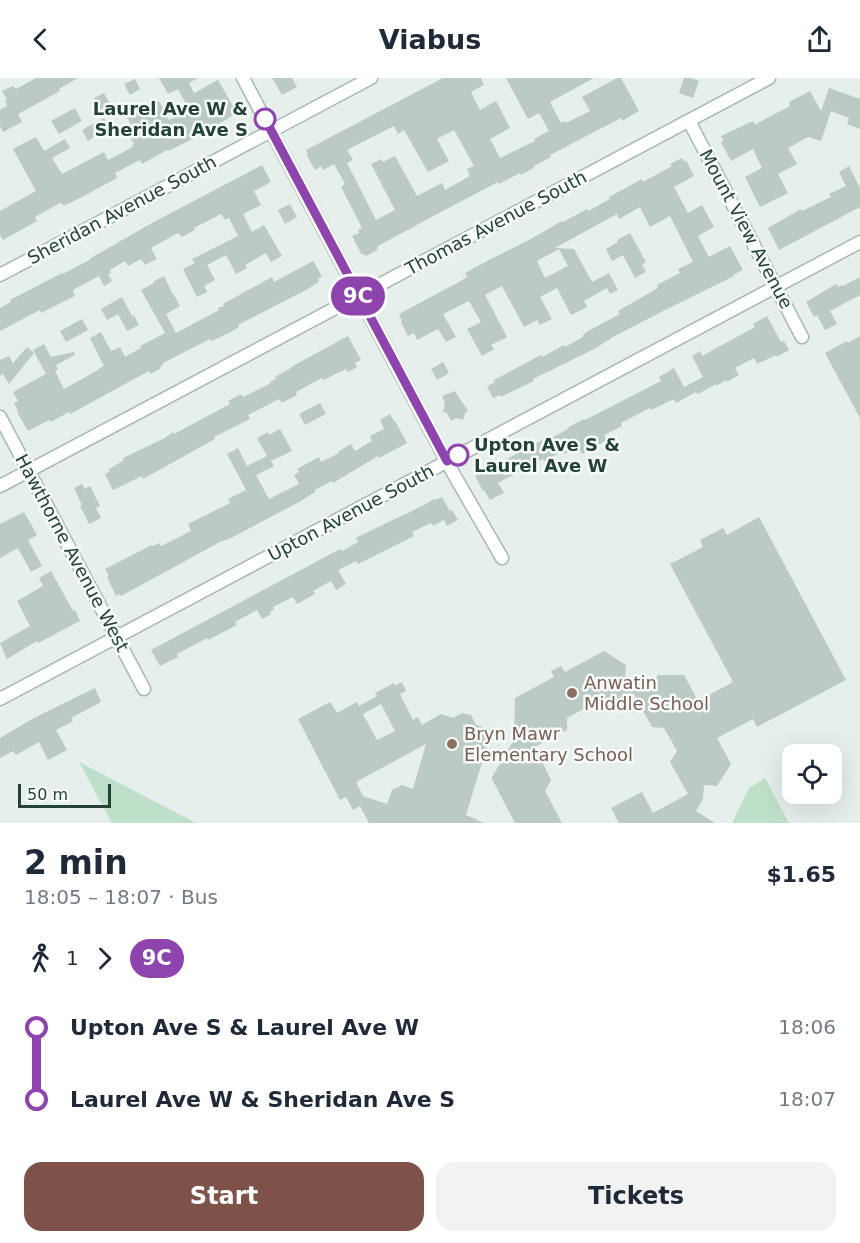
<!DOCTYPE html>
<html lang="en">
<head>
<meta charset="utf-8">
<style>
	:root { --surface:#fff; --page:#f2f2f3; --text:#1f2937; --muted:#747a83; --accent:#7f5249 }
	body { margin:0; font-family:"DejaVu Sans",sans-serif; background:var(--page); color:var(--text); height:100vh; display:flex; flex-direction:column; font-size:22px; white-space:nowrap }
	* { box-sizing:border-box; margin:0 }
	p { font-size:20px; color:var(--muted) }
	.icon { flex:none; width:33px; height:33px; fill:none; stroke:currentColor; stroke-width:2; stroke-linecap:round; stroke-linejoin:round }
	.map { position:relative; height:745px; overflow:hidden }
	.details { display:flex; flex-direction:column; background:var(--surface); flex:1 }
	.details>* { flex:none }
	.badge { padding:0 12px; border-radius:20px; font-size:21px; line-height:39px }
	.controls { position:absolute; left:782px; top:666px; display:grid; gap:12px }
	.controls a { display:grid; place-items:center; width:60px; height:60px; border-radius:12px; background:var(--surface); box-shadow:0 6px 24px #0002; font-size:30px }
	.scale { position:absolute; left:18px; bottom:15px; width:93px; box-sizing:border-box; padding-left:6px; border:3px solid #24423a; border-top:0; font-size:16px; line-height:21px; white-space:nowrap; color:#24423a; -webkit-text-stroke:4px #f7fbf9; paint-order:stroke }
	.map>.badge { position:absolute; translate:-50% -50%; box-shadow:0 0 0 3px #fff }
	.legs { display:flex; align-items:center; gap:9px; height:66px; padding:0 24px; font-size:20px }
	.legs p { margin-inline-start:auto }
	.head { display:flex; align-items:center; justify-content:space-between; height:102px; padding:0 24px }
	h1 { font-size:33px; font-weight:700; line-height:45px }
	.action { display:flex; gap:12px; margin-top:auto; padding:12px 24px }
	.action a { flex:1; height:69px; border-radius:18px; background:var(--accent); color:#fff; font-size:24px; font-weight:700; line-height:69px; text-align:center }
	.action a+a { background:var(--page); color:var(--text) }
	ul { padding:0 24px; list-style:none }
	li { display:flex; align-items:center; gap:21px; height:72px; font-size:22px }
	li i { display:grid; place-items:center; width:9px; height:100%; margin:0 8px; background:currentColor }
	li i::after { content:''; width:15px; height:15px; margin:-8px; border:4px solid; border-radius:50%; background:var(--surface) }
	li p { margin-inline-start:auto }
	li:first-child i { background:linear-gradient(#0000 50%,currentColor 0) }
	li:last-child i { background:linear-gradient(currentColor 50%,#0000 0) }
	header { display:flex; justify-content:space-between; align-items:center; height:78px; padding:0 24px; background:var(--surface); font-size:27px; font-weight:700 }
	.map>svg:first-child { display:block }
	.green { fill:#bfe0c8 }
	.building { fill:#bbcac4; fill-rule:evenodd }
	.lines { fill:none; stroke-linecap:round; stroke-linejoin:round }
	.street-casing { stroke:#a8b8b2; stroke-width:15 }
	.street { stroke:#fff; stroke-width:12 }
	.line-1-casing { stroke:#fff; stroke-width:14 }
	.line-1 { stroke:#8e44ad; stroke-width:9 }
	.stop-1-dot { fill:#fff; stroke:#8e44ad; stroke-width:3 }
	.education-dot { fill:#8d6e63; stroke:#f7fbf9; stroke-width:2 }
	.labels { text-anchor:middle; stroke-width:5; stroke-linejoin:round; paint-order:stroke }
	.stop-label { font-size:18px; font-weight:bold; fill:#24423a; stroke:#f7fbf9; text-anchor:end }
	.street-label { font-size:18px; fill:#24423a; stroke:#f7fbf9 }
	.education-label { font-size:18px; fill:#785e54; stroke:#f7fbf9; text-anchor:start }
</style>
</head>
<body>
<header><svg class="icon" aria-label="back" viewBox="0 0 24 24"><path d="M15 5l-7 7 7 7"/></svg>Viabus<svg class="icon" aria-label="share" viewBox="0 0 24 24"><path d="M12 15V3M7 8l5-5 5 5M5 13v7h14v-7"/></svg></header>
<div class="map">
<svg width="860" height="745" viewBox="0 0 860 745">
	<rect width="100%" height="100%" fill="#e6efeb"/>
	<!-- green -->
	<g class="green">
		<path d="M79,684L196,745H112Z"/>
		<path d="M765,700L789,745H732L749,710Z"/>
	</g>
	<!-- building -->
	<g class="building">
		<path d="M36,0H78L59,11L60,13L18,36L22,44L3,54L0,48V32L7,28L5,23L7,22L2,13L13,8L16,11Z"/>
		<path d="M159,0H198L189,5L194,15L218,2L237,35L197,59L168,73L167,72L142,86L140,82L115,95L117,100L82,119L63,128L62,125H60L35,139L37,143L3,162L0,157V133L36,113L13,71L36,59L44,73L65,61L70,70L52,80L62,96L104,74L108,82L133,69L132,67L134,66L131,60L137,57L122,31L133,25L138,34L159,23L169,42L189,31L178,11L168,16Z"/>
		<path d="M272,0H292L297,9L282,17Z"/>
		<path d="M443,0H481L484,7L471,14L480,32L496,23L510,50L490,61L500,80L535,63L534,61L549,53L539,35L528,41L506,0H594L550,24L561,45L565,43L566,45L590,33L582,19L617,0H621L639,33L622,43L621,40L550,77L551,79L534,88L535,89L521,97L520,95L499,106L498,104L439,135L378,168L377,172L366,178L364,176L362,177L352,158L359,155L358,152L362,150L341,109L345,106L334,86L323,92L321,88L315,92L306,76H308L306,72ZM394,48L398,56L404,52L428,94L449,83L437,61L454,52L474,88L467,91L470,98L445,112L442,105L417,118L395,78L383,84L381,81L371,86L395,132L376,142L347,85L353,82L347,72Z"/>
		<path d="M684,0H691L699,3L693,20L679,15Z"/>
		<path d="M135,1L140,11L130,17L124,6Z"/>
		<path d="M829,10L860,21V51L847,46L849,40L831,33L821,63L808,59L788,70L797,86L778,96L788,115L760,129L745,99L762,90L753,71L731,83L721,64L724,62L721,58L753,43L754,46H756L790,28L789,24L810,13L821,33Z"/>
		<path d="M104,15L110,26L100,32L94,20Z"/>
		<path d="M75,30L82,43L59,56L51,43Z"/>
		<path d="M104,40L109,49L88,63L82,52Z"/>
		<path d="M682,80L684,84L686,82L694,98L674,109L688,135L702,127L714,149L698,158L709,179L730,168L743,192L733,197L734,198L663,233L613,259L596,270L533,301L534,303L517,311L501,319L500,317L493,320L487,308L495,304L494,302L541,277L542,279L564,267L565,269L583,259V257L588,253L620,236L618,233L658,210L657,207L680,195L678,191L693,184L670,138L650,149L640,129L619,141L617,136L555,170L574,171L592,204L609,195L618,212L610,216L607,210L584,223L587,229L571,237L557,210L540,219L552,241L540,247L537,242L524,249L502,208L485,217L507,259L491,267L494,271L482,278L467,251L481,244L469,223L443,236L456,259L446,264L438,251L417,262L414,255L408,258L401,244L402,243L399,236L459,204L467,199L465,195L487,183L529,162L562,143L563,144L587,131L588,133L610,121L609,119L642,101L643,104L672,88L670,86ZM559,171L568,188L545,200L537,183Z"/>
		<path d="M262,87L271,104L254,113L261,127L243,136L252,154L264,147L282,178L271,184L266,175L245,187L247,190L236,196L226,177L207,187L215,202L204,208L207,214L197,219L183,191L195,185L192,181L238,158L229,140L225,142L221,136L194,150L195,152L182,159L178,155L151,170L157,181L145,187L141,181L128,188L125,183L110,192L111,195L108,196L112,203L104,208L99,198L73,212L75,218L41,235L40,232L0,253V230L11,224L10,222L62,195L63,196L91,181V180L150,146Z"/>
		<path d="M849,88L860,110V129L779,172L768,150L801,131L802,133L831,119L829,116L846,108L839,94Z"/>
		<path d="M290,126L297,139L285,146L278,132Z"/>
		<path d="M630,155L646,184L642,187L646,194L635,200L623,177L612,183L606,171L618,164L617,162Z"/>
		<path d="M313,183L322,198L318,201L319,204L306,212L238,247L239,249L231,254L212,263L210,261L163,285V287L160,288L161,290L151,296L149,293L70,336L69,334L51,344L49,342L28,353L17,334L18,333L14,325L18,323L13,314L46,296L33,272L44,266L51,279L74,274L75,277L56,287L58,292L55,293L64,311L98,292V291L104,288L90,260L101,254L111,273L120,269L125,279L141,270L140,268L165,255L141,212L154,205L153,204L164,198L173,217H174L180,228L166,236L176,255L219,232L218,230L224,228L223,226L272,199L274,204Z"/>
		<path d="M860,199V217L830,233L837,246L825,252L817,237L814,239L806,224L836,206L838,209L842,207L843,208Z"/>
		<path d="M122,219L132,238L134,237L139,247L127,253L118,236L107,242L101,231Z"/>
		<path d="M767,238L781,264L784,263L789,272L777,279L776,277L757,286L754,280L735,290L739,297L727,304L726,302L716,308V306L698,316L696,314L676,325L674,321L651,332L650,330L621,345L622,348L604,357L607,362L582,376L578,369L564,376L563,373L544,383L543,381L498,405L504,415L490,422L484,412L483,413L475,398L548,359L549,361L568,351L567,350L584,341L585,342L661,303L659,299L674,290L684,309L703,299L692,278L700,273L702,278L755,249L753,246Z"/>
		<path d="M82,241L88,252L66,264L60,253Z"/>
		<path d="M348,258L361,282L355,285L357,289L348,294L346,291L323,302L322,300L296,314L297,317L282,325L279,321L248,337L250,341L214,359L215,361L143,401L142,398L113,412L105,396L110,393L108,392L124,382L123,380L165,360L173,354L174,356L230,326L228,323L241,316L243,319L271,305L270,304L276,301L275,299L291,290V289Z"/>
		<path d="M860,258V340L825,275L847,263L848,265Z"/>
		<path d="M27,269L34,275L9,306L3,296L0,298V282L9,278L13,285Z"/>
		<path d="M443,284L449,295L437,302L431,291Z"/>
		<path d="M455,313L468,333L465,335L463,342L456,340L451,343L447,335L443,334L445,324L442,318Z"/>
		<path d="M320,325L326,336L305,347L299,336Z"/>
		<path d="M390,336L394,343H395L407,365L379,380L378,378L333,405L332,403L315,412V414L301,423L231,460L220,464L121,518L120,516L116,518L107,499L109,498L105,491L152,467L153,468L159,465L161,468L191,453L188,446L230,425L228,421L246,412L227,376L238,370L247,388L267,378L257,360L268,354L269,357L280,351L292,373L271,383L274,388L256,397L269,421L299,406L294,397L299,394L297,391L319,379L321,384L339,375L338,374L351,366L355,373L372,363L370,358L384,351L380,342Z"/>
		<path d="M82,406L85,411L90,408L100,428L96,430L101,440L89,446L80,428L82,427L74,410Z"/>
		<path d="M442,419L450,433L452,432L458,442L447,448L444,442L433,448L431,445L412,454L414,458L358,486L356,483L338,492L346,506L336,512L331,503L313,513L315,516L297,526L293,519L273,529L274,531L270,534L271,536L262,541L257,532L235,544L237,547L208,562L207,560L177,576L178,579L160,588L151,572L340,471L342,473L358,464L356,460L372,452L422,428L434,421L435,422Z"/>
		<path d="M24,434L37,457L28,462L42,488L31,494L18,470L0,480V446Z"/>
		<path d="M759,439L846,602L757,649L753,641L717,660L731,686L717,708L704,707L703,721L696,733L715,745H619L611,730L642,714L653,735L688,716L670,684L677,673L664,650L652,649L634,616L602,634L591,627L567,640V652L535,669L551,702L545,713L562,745H515L492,701V699L514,662L515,620L554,599L551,593L561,588L565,594L604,573L626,587L625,600H640L651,608L658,597H684L698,623L733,604L670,486L703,469L700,462L723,450L727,457Z"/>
		<path d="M51,493L73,533L75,532L80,543L38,565L37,563L7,581L0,565L30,548L17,523L43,508L39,500Z"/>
		<path d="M402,604L406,613L400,616L413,642L418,639L422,647L441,636L453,640L462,635L471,637L476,647L492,652L466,737L484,745H369L360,728L353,732L346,719L340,722L298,641L330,624L337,635L357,624L359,628L377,618L375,615L394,605L395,608ZM381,626L395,653L377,662L363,636ZM426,666L413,711L402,707L392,712L387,726L363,718L356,704Z"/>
		<path d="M95,610L101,624L71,640L73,643L56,652L67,672L48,682L39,664L16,677L13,673L0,680V660L34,640Z"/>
	</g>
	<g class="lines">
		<!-- street casing -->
		<g class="street-casing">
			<g id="street">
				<path d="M243,0L453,395L502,480"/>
				<path d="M689,43L802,259"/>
				<path d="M0,197L371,0"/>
				<path d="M0,339L144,611"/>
				<path d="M0,408L769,0"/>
				<path d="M0,621L860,164"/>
			</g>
		</g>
		<!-- street -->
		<use href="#street" class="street"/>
	</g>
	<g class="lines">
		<!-- line-1 casing -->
		<g class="line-1-casing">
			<path id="line-1" d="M265,41L447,383L458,377"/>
		</g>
		<!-- line-1 -->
		<use href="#line-1" class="line-1"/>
	</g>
	<!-- markers -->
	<g class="stop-1-dot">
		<circle cx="265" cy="41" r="10"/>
		<circle cx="458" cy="377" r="10"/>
	</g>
	<g class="education-dot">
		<circle cx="572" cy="615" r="6"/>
		<circle cx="452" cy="666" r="6"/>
	</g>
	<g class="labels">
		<!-- stop labels -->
		<g class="stop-label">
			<text x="248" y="37">Laurel Ave W &amp;<tspan x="248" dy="21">Sheridan Ave S</tspan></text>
			<text x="474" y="373" text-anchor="start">Upton Ave S &amp;<tspan x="474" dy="21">Laurel Ave W</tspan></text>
		</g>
		<!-- street labels -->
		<g class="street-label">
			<text transform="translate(122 132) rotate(-28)" y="6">Sheridan Avenue South</text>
			<text transform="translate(496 145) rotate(-28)" y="6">Thomas Avenue South</text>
			<text transform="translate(746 151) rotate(62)" y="6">Mount View Avenue</text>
			<text transform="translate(351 435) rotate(-28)" y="6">Upton Avenue South</text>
			<text transform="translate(72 475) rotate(62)" y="6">Hawthorne Avenue West</text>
		</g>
		<!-- education labels -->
		<g class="education-label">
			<text x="584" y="611">Anwatin<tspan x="584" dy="21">Middle School</tspan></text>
			<text x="464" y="662">Bryn Mawr<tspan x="464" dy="21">Elementary School</tspan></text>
		</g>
	</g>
</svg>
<div class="controls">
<a><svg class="icon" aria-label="locate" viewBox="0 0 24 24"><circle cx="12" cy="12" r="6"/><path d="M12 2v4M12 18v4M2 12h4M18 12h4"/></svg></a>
</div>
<div class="scale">50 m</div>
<b class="badge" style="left:358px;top:218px;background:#8e44ad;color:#fff">9C</b>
</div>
<section class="details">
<div class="head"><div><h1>2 min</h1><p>18:05 – 18:07 · Bus</p></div><b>$1.65</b></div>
<div class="legs"><svg class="icon" aria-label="walk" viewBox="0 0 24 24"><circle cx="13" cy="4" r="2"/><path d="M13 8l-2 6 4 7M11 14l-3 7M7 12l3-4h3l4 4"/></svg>1<svg class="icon" aria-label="forward" viewBox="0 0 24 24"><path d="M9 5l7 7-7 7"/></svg><b class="badge" style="background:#8e44ad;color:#fff">9C</b></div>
<ul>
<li><i style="color:#8e44ad"></i><b>Upton Ave S &amp; Laurel Ave W</b><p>18:06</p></li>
<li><i style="color:#8e44ad"></i><b>Laurel Ave W &amp; Sheridan Ave S</b><p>18:07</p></li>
</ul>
<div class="action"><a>Start</a><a>Tickets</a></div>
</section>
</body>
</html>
